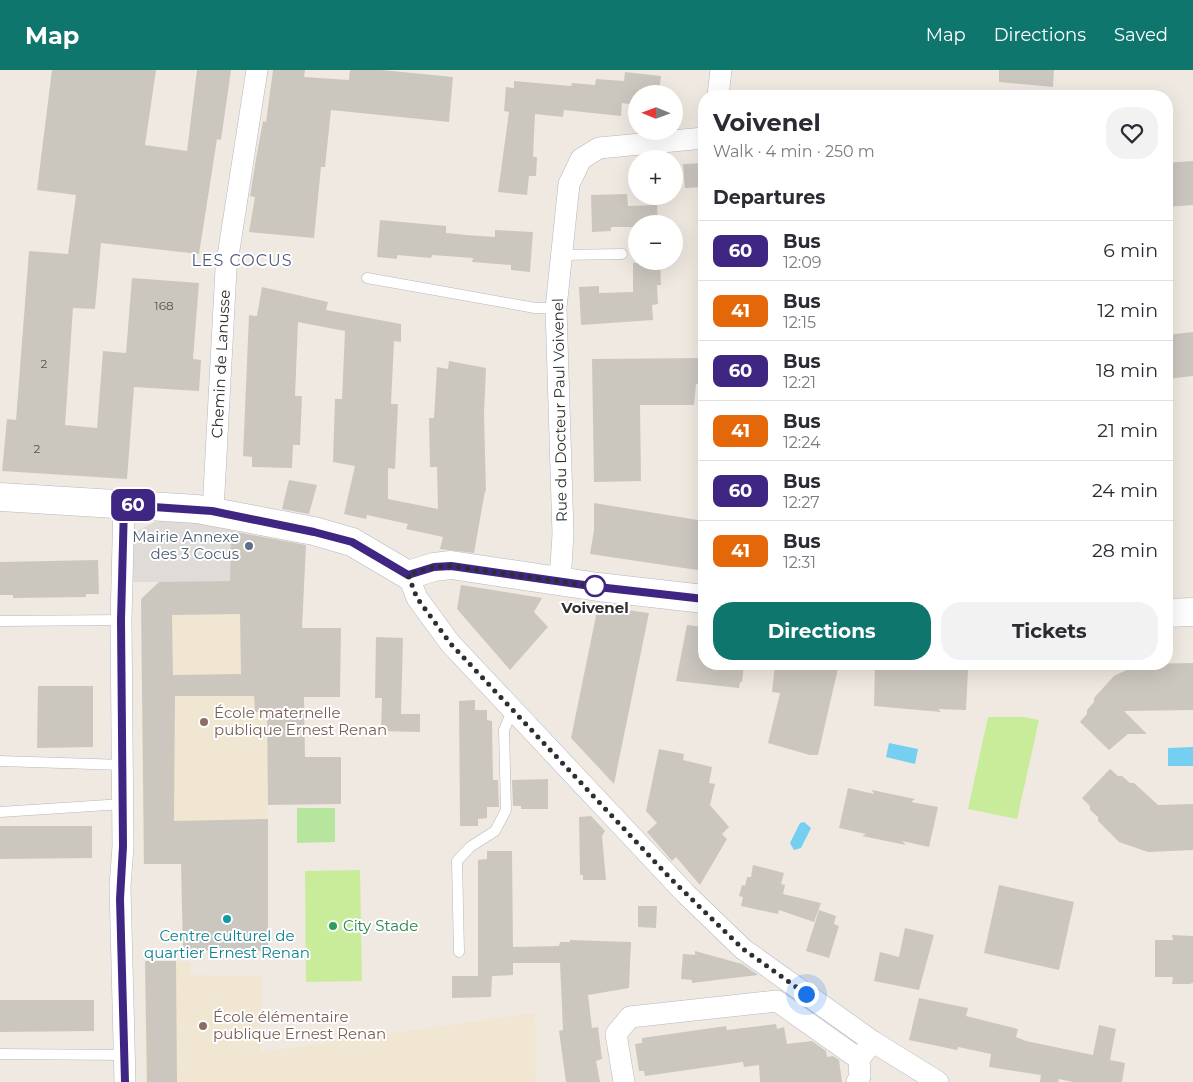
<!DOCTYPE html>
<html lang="en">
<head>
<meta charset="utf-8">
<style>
	:root { --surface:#fff; --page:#f2f2f3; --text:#2b2b33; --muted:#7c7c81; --line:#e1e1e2; --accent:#0f766e }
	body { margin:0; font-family:Montserrat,sans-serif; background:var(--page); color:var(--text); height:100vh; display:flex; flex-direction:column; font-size:19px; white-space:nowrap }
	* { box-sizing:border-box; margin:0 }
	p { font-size:16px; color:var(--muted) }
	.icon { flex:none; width:28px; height:28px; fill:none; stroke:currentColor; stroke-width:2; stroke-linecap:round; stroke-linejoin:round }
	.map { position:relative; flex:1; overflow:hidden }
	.side { position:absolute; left:698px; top:20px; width:475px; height:580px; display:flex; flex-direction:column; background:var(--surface); border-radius:20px; box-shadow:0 5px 20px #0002 }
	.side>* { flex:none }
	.badge { padding:0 10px; border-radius:8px; font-size:18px; line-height:32px }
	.needle { width:32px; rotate:271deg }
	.tools { position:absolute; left:628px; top:15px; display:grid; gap:10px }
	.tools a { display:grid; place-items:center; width:55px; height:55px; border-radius:50%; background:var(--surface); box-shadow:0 5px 20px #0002; font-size:25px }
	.you { position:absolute; width:25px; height:25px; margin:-12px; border:4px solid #fff; border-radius:50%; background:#1a73e8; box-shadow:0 0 0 8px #1a73e833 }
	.map>.badge { position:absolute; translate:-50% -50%; box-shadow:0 0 0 2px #fff }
	h2 { padding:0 15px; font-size:19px; line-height:45px }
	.round { display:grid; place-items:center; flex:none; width:52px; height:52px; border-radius:20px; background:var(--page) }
	.headline { display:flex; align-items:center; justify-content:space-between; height:85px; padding:0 15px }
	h1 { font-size:24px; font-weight:700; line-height:38px }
	.cta { display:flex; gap:10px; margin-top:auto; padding:10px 15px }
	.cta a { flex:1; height:58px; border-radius:20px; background:var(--accent); color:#fff; font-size:20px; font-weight:700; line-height:58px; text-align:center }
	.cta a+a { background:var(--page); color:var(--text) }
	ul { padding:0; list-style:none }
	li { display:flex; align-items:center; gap:15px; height:60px; padding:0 15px; border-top:1px solid var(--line) }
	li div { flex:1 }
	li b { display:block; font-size:19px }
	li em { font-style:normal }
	li .badge { min-width:55px; font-weight:700; text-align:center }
	header { display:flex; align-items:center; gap:30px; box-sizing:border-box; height:70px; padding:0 25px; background:var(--accent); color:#fff }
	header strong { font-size:24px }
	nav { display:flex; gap:28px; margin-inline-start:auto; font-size:18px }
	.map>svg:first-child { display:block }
	.education { fill:#f0e6d1 }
	.green { fill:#b6e59e }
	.pitch { fill:#c9ec9a }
	.plaza { fill:#dfdcd8 }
	.water { fill:#75cff0 }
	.building { fill:#cbc7bf; fill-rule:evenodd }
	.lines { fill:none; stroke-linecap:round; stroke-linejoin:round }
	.lane-casing { stroke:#b4b7c1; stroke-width:11 }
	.street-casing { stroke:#b4b7c1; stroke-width:22 }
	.secondary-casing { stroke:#b4b7c1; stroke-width:29 }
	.lane { stroke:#fff; stroke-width:10 }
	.street { stroke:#fff; stroke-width:21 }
	.secondary { stroke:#fff; stroke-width:28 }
	.line-casing { stroke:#fff; stroke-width:11 }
	.line { stroke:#3f2682; stroke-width:8 }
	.walk { stroke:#2e2e2e; stroke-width:5; stroke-dasharray:0 9 }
	.service-dot { fill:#5c6f8a; stroke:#fff; stroke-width:2 }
	.stop-dot { fill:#fff; stroke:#3f2682; stroke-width:2.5 }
	.education-dot { fill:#8d6e63; stroke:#fff; stroke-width:2 }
	.culture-dot { fill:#0f9aa8; stroke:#fff; stroke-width:2 }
	.leisure-dot { fill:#2e9e5b; stroke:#fff; stroke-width:2 }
	.labels { text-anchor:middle; stroke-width:4; stroke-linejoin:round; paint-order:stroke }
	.number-label { font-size:12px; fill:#555452 }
	.street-label { font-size:15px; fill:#2e2e2e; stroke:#fff }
	.service-label { font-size:15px; fill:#4e5e75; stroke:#fff; text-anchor:end }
	.stop-label { font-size:15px; font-weight:bold; fill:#2e2e2e; stroke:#fff }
	.education-label { font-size:15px; fill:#785e54; stroke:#fff; text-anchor:start }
	.leisure-label { font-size:15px; fill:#27864d; stroke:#fff; text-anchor:start }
	.culture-label { font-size:15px; fill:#0d838f; stroke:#fff }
	.neighbourhood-label { font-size:16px; letter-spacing:1px; fill:#4d5680; stroke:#fff }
</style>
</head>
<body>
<header>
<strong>Map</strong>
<nav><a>Map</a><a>Directions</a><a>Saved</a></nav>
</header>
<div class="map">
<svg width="1193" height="1012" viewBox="0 0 1193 1012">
	<rect width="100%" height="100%" fill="#efe9e1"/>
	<!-- education -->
	<g class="education">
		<path d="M198,511H215L267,565L268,773L175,794H143L141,532L155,516Z"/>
		<path d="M145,891L190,892L191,905L261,906V982L535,943L536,1012H145Z"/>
	</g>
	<!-- green -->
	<path class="green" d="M297,738H335V772L297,773Z"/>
	<!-- pitch -->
	<g class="pitch">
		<path d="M988,647H1024L1039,650L1017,749L968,739Z"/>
		<path d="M360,800L362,911L306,912L305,801Z"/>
	</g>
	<!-- plaza -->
	<path class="plaza" d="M177,448L231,457V512H129L133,470L139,460L161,449Z"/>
	<!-- water -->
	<g class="water">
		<path d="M889,673L918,679L915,694L886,687Z"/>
		<path d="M1193,677V696H1168V678Z"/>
		<path d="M804,752L811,758L801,778L794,780L790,773L800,753Z"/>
	</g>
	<!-- building -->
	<g class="building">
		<path d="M52,0H156L145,75L187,81L197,0H231L221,70L217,69L199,184L101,173L95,239L73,238L65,355L97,358L103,281L126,283L132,208L199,213L193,289L201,290L199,321L134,317L127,409L2,401L7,349L16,350L29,181L68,184L76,125L37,120Z"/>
		<path d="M273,0H305L304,7L349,10L350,0H382L453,7L449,52L331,40L325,97H321L314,168L249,162L255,127L250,126L256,89L263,51L266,52Z"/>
		<path d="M999,0H1054L1053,17L999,12Z"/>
		<path d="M625,2L661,6L659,24H636V35L622,33L621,46L564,40L563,47L535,44L533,87H537L536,106H529L527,125L498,122L509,42L504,41L506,17L514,18V11L571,16L572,13L595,15L596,9L624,11Z"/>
		<path d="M1193,91V135L1166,137V93Z"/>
		<path d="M704,93V117L685,118L683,94Z"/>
		<path d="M627,124L628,136L657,135L658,154H636V157H611V161L592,162L591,125Z"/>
		<path d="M380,150L446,156V163L466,165L495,167V160L533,162L530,202L511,200V195L472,192L473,188L432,185L431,188L397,185V189L377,187Z"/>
		<path d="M639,191H660L661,215H657L658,234L652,235L653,250L581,255L579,217L599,216V223L633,222V193H640Z"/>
		<path d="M262,217L328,232L326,240L401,254V272L394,271L391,334H398L395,399L388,398V429L438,439L437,397H430L429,348H434L437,297L448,299L449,291L486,298L484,343L486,422L485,421L474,483L440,479L443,467L406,459L408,454L367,445L366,449L344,444L355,396L333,392L335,329H342L345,261L298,252L295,326H302L300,375H293L292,398L252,397V387L243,386L249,245L257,246Z"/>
		<path d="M1193,262V306L1166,309V265Z"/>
		<path d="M704,288V314H696L694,335H640L641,411L594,412L592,289Z"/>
		<path d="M289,410L317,415L309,444L282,439Z"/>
		<path d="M594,433L704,451V501L590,484L594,460Z"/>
		<path d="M231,461L306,475L302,558H341L340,627H304L305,687H341V734L268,735L267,642H255L254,626H175L174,751L268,749V881L183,880L181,794H144L141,529L159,512L230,511ZM240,544L241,604L173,605L172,545Z"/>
		<path d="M98,490L99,524H86V527L13,528V525H0V492Z"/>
		<path d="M461,515L542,528L534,542L548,557L510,600L457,539Z"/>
		<path d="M598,536L649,543L614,714L571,668Z"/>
		<path d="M687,555L704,557V594H744L742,612H740L739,618L676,611Z"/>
		<path d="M376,567L403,568L401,644H420V662L381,661L382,628H375Z"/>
		<path d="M1193,593V640L1124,641L1147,664H1128L1109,680L1080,652L1087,644V640L1094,632V628L1114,606L1139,594Z"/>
		<path d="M775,594H839L818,685H810L768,673L780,623L772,622Z"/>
		<path d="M900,594L943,596L941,598L968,600L966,640L938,639L941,642L874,636L875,595L902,596Z"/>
		<path d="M38,616H93V677L37,678Z"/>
		<path d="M475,630V640H487V650L492,651L493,710H498L499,737H487V748L478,749V756H460L459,631Z"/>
		<path d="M659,679L684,684L683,690L712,697L709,713L715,714L710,735L729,757L722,764L727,769L700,815L676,787L672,791L647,762L657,753L646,741Z"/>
		<path d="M1110,699L1118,706H1122L1130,713H1134L1158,735L1193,734V780L1148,782L1119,772L1098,751V747L1090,740V736L1082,728Z"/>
		<path d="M548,709V739H521V736H513L512,710Z"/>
		<path d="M848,718L874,724L872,720L915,729L911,732L938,737L929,777L902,771L906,775L862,766L866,764L839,758Z"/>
		<path d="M591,746L605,761L602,766L606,810H583V805H580L579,747Z"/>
		<path d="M0,756H92V788L0,789Z"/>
		<path d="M487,781H512L513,877L559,876L560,872H570V870L631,872L629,918L588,925L592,958L598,957L602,989L596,991L600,1012H566L559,961L563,960L560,893H513V905L492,906L491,927L452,928V906H478V790L487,789Z"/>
		<path d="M753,795L784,803L781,814L785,815L783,824L821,833L814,852L779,840L778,844L741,836L743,827L739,826L742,815L745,816L747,807H751Z"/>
		<path d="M999,815L1074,832L1059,900L984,883Z"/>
		<path d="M638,836H657L656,858L638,857Z"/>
		<path d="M819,840L836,846L834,854L839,856L829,888L806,881Z"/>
		<path d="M905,858L934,865L919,920L874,911L880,882L899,887Z"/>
		<path d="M1172,865L1193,866V913L1189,914H1172L1173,907H1155V870H1173Z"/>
		<path d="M695,881L742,894L758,905L692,913V910L681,909L683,884L695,885Z"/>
		<path d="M145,891H176L177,1012H147Z"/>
		<path d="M919,928L968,938L966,946L1018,959L1016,967L1026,971L1093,985L1099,955L1116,959L1110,990L1125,993L1122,1012H1073L1059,1009L1058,1012H1040L1041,1005L989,997L991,984L958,977L957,980L909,970Z"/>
		<path d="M0,930H94V961L0,962Z"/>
		<path d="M776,954L777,959L784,957L787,974L812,971L826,981L827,987L833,986L839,990L842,1012H760L759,995L744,997L743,992L645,1006L644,1001H639L635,974L642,973V968L726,956L727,960Z"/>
	</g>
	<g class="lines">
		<!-- lane casing -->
		<g class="lane-casing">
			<g id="lane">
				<path d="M561,185L622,184"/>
				<path d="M367,208L535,238H556"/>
				<path d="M0,551L121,550"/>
				<path d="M0,691L123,695"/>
				<path d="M0,742L123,734"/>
				<path d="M459,882L457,791L470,777L495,761L506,740L504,660L512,641"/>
				<path d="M0,984L125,985"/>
			</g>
		</g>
		<!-- street casing -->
		<g class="street-casing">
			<g id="street">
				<path d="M718,26L721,0"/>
				<path d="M124,435L121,550L123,776L120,816L125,1012"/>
				<path d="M213,441L226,199L257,0"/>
				<path d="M408,505L417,528L450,573L685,823L743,879L872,971L938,1012"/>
				<path d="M560,511L563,464L556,238L569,114L581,89L599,78L704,68"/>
				<path d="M624,1012L616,964L630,947L777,931L859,989"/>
				<path d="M857,1012L860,1006L859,989L867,979"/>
			</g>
		</g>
		<!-- secondary casing -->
		<g class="secondary-casing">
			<g id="secondary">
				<path d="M0,427L197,439L314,461L352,472L408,505L434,497L451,495L598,517L704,529"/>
				<path d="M1166,543L1193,542"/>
			</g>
		</g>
		<!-- lane -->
		<use href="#lane" class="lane"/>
		<!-- street -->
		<use href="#street" class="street"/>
		<!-- secondary -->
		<use href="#secondary" class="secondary"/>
	</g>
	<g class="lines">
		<!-- line casing -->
		<g class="line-casing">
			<path id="line" d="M125,1012L120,829L123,776L121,550L124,435L212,441L314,462L352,472L408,505L434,497L451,496L598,517L704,529"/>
		</g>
		<!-- line -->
		<use href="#line" class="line"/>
		<!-- walk -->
		<path class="walk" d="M595,516L598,517L451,496L434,497L408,505L417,528L450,573L671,809L743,879L806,924"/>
	</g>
	<!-- markers -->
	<circle class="service-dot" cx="249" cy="476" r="5"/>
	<circle class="stop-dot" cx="595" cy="516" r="10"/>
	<g class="education-dot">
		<circle cx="204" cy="652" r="5"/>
		<circle cx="203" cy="956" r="5"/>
	</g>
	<circle class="culture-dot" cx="227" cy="849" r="5"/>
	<circle class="leisure-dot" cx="333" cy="856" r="5"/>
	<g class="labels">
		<!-- number labels -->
		<g class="number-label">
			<text x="164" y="240">168</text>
			<text x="44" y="298">2</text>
			<text x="37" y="383">2</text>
		</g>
		<!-- street labels -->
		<g class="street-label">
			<text transform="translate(221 294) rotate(-87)" y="5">Chemin de Lanusse</text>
			<text transform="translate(560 340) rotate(-91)" y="5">Rue du Docteur Paul Voivenel</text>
		</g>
		<!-- service labels -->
		<g class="service-label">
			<text x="239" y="472">Mairie Annexe<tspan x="239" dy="17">des 3 Cocus</tspan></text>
		</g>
		<!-- stop labels -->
		<g class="stop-label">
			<text x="595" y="543">Voivenel</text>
		</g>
		<!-- education labels -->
		<g class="education-label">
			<text x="214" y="648">École maternelle<tspan x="214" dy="17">publique Ernest Renan</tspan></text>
			<text x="213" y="952">École élémentaire<tspan x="213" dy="17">publique Ernest Renan</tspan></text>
		</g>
		<!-- leisure labels -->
		<g class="leisure-label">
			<text x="343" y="861">City Stade</text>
		</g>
		<!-- culture labels -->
		<g class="culture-label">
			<text x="227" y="871">Centre culturel de<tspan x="227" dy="17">quartier Ernest Renan</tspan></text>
		</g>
		<!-- neighbourhood labels -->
		<g class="neighbourhood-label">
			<text x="242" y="196">LES COCUS</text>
		</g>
	</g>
</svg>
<div class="tools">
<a><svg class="needle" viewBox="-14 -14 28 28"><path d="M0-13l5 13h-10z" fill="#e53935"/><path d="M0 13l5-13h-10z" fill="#7c7c81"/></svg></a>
<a>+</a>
<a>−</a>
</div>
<div class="you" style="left:806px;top:924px"></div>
<b class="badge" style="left:133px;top:435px;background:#3f2682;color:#fff">60</b>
<section class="side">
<div class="headline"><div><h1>Voivenel</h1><p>Walk · 4 min · 250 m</p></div><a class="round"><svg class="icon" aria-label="heart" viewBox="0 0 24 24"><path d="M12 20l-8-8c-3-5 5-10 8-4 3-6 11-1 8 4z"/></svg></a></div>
<h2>Departures</h2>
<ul>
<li><span class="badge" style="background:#3f2682;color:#fff">60</span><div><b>Bus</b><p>12:09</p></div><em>6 min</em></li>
<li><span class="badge" style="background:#e46809;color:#fff">41</span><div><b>Bus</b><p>12:15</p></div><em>12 min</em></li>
<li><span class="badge" style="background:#3f2682;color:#fff">60</span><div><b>Bus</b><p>12:21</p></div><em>18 min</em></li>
<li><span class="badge" style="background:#e46809;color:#fff">41</span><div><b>Bus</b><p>12:24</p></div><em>21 min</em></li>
<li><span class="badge" style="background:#3f2682;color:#fff">60</span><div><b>Bus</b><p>12:27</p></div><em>24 min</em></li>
<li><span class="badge" style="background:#e46809;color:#fff">41</span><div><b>Bus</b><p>12:31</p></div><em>28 min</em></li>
</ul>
<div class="cta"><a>Directions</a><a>Tickets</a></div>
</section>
</div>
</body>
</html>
